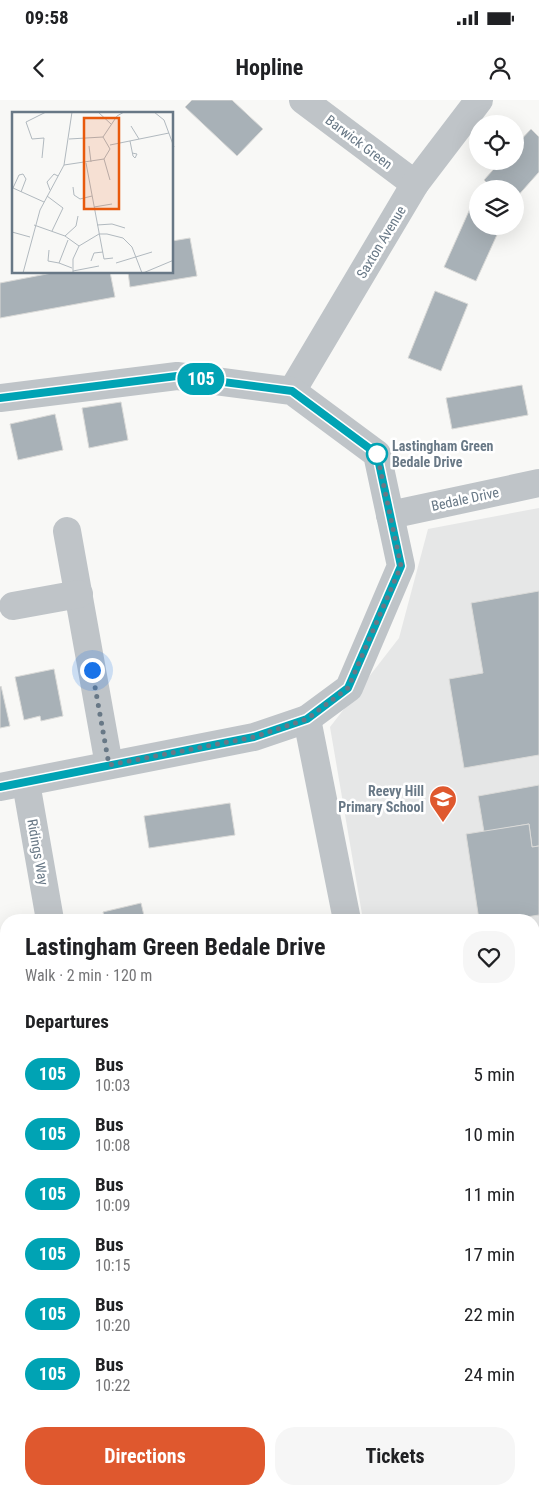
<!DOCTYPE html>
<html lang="en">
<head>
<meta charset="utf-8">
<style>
	:root { --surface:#fff; --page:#f6f6f6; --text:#202124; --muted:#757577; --accent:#df582e }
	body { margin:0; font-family:"Roboto Condensed",sans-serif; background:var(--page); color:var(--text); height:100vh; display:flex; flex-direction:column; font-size:19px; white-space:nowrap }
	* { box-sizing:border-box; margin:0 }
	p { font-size:16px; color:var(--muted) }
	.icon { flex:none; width:28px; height:28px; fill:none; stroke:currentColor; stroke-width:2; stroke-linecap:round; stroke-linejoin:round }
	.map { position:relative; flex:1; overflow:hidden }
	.drawer { position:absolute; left:0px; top:814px; width:540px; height:581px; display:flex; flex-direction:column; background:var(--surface); border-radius:20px 20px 0 0; box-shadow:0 5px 20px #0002 }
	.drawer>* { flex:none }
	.badge { padding:0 10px; border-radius:16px; font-size:18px; line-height:32px }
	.controls { position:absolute; left:469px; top:15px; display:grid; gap:10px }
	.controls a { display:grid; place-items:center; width:55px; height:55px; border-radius:50%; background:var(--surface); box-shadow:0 5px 20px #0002; font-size:25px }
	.you { position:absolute; width:25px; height:25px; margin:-12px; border:4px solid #fff; border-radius:50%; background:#1a73e8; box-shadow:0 0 0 8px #1a73e833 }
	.map>.badge { position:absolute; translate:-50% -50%; box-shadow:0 0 0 2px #fff }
	h2 { padding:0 25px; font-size:19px; line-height:45px }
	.round { display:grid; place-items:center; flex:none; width:52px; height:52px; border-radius:20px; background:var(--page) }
	.head { display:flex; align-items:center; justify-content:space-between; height:85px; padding:0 25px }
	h1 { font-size:24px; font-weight:700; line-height:38px }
	.cta { display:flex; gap:10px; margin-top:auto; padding:10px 25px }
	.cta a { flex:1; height:58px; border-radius:20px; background:var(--accent); color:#fff; font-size:20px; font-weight:700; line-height:58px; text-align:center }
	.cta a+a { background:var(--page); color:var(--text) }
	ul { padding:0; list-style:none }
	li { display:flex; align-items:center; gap:15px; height:60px; padding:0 25px }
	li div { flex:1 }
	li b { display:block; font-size:19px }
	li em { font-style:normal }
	li .badge { min-width:55px; font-weight:700; text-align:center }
	.status { display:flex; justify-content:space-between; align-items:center; height:35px; padding:0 25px; background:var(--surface); direction:ltr }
	.status svg { height:14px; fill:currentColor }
	header { display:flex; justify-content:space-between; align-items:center; height:65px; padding:0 25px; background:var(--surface); font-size:22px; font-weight:700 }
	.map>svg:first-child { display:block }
	.built { fill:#e6e7e7 }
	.building { fill:#a8b1b7; stroke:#dadad8 }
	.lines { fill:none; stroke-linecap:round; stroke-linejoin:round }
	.street { stroke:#bfc4c8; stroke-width:28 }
	.line-casing { stroke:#fff; stroke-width:11 }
	.line { stroke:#00a3b4; stroke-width:8 }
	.walk { stroke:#687886; stroke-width:5; stroke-dasharray:0 9 }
	.stop-dot { fill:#fff; stroke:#00a3b4; stroke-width:2.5 }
	.labels { text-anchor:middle; stroke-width:5; stroke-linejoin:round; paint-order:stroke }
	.street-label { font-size:14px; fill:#687886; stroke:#fff }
	.stop-label { font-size:14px; font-weight:bold; fill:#687886; stroke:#fff; text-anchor:start }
	.poi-label { font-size:14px; font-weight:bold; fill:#687886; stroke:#fff; text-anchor:end }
	.inset-road { fill:none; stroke:#b1b9bf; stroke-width:1 }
	.view { fill:#e8590c; fill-opacity:0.15; stroke:#e8590c; stroke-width:2.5 }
	.inset-edge { fill:none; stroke:#687886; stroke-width:2.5 }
</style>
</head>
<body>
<div class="status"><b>09:58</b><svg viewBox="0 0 49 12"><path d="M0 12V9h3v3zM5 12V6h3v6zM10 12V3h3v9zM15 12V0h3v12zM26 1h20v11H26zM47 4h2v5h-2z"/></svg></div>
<header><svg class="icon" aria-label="back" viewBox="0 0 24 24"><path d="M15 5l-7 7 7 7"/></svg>Hopline<svg class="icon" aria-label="person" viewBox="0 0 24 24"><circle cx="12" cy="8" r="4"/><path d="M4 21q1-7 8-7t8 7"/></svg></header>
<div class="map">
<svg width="539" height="1394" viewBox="0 0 539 1394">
	<rect width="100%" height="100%" fill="#f8f8f6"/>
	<!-- built -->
	<path class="built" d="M539,408V1394H503L502,1389H534V820H363L330,627L399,538L428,429Z"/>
	<!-- building -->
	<g class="building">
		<path d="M192,0H232L263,29L237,56L185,7Z"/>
		<path d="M531,29L539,37V72L515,99V89H493L484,80L501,61H515V46Z"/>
		<path d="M473,102L478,104V126H501L476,181L444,167Z"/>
		<path d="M190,138L197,176L130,187L128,172H172V141Z"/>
		<path d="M57,172H110L115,197L0,218V183Z"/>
		<path d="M435,191L468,204L441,271L408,258Z"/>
		<path d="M522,285L528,315L452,329L446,298Z"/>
		<path d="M121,302L128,340L89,348L82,308Z"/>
		<path d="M55,314L63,350L18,360L10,324Z"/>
		<path d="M539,491V655L464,668L449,579L483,573L471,503Z"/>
		<path d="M54,569L63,616L41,621L40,616L24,620L15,577Z"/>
		<path d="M1,586L10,626L0,628V587Z"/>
		<path d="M539,685V746L532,747L529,724L484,732L478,696Z"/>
		<path d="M230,703L235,735L149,748L144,716Z"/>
		<path d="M529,724L532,747L539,746V815L507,820H479L466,734Z"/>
		<path d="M141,803L145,820H105L103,812Z"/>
		<path d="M6,909V952L0,953V910Z"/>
		<path d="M0,980H6V1021L0,1022Z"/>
		<path d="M6,1049V1093L2,1094L0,1082V1050Z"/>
		<path d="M6,1255V1297L0,1298V1256Z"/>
		<path d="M213,1389H250L251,1394H214Z"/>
		<path d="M329,1389H374L375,1393L385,1391V1394H330Z"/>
		<path d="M447,1389H465L466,1394H432V1391Z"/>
		<path d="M428,1391V1394H393V1393Z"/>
	</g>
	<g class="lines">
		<!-- street -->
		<g class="street">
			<path d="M303,0L415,84"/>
			<path d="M292,291L415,84L479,0"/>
			<path d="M0,298L177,276L292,291L377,354L401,466L349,588L307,619L254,637L0,687"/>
			<path d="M390,415L539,383"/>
			<path d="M67,431L109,665"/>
			<path d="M13,506L79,494"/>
			<path d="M307,619L347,820"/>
			<path d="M26,683L50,820"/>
			<path d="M0,1226L6,1225"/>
			<path d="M155,1389L156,1394"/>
		</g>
	</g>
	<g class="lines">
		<!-- line casing -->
		<g class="line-casing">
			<path id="line" d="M0,298L177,276L292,291L377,354L401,466L348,588L307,619L254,637L0,687"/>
		</g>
		<!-- line -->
		<use href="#line" class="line"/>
		<!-- walk -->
		<path class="walk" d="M92,570L109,665L254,637L307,619L348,588L401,466L377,354"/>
	</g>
	<!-- icons -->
	<defs>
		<g id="school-pin" transform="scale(1.4375)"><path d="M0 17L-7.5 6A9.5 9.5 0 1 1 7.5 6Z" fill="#df582e" stroke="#fff"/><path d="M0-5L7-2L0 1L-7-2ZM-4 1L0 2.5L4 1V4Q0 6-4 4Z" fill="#fff"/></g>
	</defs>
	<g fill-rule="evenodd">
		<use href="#school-pin" x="443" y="699"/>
	</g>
	<!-- markers -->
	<circle class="stop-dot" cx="377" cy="354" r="10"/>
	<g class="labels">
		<!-- street labels -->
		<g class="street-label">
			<text transform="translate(359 42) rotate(37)" y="5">Barwick Green</text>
			<text transform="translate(381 142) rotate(-59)" y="5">Saxton Avenue</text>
			<text transform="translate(465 399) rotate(-12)" y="5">Bedale Drive</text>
			<text transform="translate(38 752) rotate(80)" y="5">Ridings Way</text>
		</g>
		<!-- stop labels -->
		<g class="stop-label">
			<text x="392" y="351">Lastingham Green<tspan x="392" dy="16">Bedale Drive</tspan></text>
		</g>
		<!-- poi labels -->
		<g class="poi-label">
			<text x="424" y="696">Reevy Hill<tspan x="424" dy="16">Primary School</tspan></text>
		</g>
	</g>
	<!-- overview -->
	<g transform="translate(12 12)">
		<rect width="161" height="161" fill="#f8f8f6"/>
		<path class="inset-road" d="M86,0L99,12M142,0L152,8L162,35M119,14L127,27M91,25L105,4L112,0M118,29L121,44L123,46L125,42L120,41M98,33L157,21M77,34L79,50M30,46L32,26L20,27L14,10L34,0M92,47L98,68M74,51L92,147L101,146M52,53L92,47L98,37L91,25L57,27M61,75L62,83L68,87L80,84M1,76L7,63L11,62L14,67L9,80M1,76L32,90M38,78L35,70L42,62L46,64M35,84L51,96L40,119M82,95L100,92M22,113L53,124L67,134M85,113L100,112L113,116M0,120L18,125M53,124L64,114L66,104M56,128L47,151L60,156M37,138L36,149L47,151M79,149L82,141L91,140M104,151L140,140M61,159L87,154M11,161L28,98L52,53L60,0M61,161V147L67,134L87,122H95L111,126L120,135L130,161M131,161L162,148"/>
		<path class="view" d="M72,6H107V97H72Z"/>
		<rect width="161" height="161" class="inset-edge"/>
	</g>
</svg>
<div class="controls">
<a><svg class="icon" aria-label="locate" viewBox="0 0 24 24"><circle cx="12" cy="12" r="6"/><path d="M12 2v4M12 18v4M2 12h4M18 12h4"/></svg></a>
<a><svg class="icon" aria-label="layers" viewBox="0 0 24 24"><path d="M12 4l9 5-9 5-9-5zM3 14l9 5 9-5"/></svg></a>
</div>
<div class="you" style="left:92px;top:570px"></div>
<b class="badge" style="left:201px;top:279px;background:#00a3b4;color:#fff">105</b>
<section class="drawer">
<div class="head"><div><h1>Lastingham Green Bedale Drive</h1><p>Walk · 2 min · 120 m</p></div><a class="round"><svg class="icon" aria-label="heart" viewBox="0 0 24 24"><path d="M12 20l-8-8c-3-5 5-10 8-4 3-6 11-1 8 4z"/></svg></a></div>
<h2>Departures</h2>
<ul>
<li><span class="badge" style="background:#00a3b4;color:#fff">105</span><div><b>Bus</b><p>10:03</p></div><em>5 min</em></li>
<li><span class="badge" style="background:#00a3b4;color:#fff">105</span><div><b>Bus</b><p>10:08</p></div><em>10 min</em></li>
<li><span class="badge" style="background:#00a3b4;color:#fff">105</span><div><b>Bus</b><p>10:09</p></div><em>11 min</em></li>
<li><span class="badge" style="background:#00a3b4;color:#fff">105</span><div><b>Bus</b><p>10:15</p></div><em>17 min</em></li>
<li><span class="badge" style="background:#00a3b4;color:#fff">105</span><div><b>Bus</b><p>10:20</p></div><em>22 min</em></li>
<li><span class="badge" style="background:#00a3b4;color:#fff">105</span><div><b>Bus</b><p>10:22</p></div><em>24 min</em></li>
</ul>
<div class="cta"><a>Directions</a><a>Tickets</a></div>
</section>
</div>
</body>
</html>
